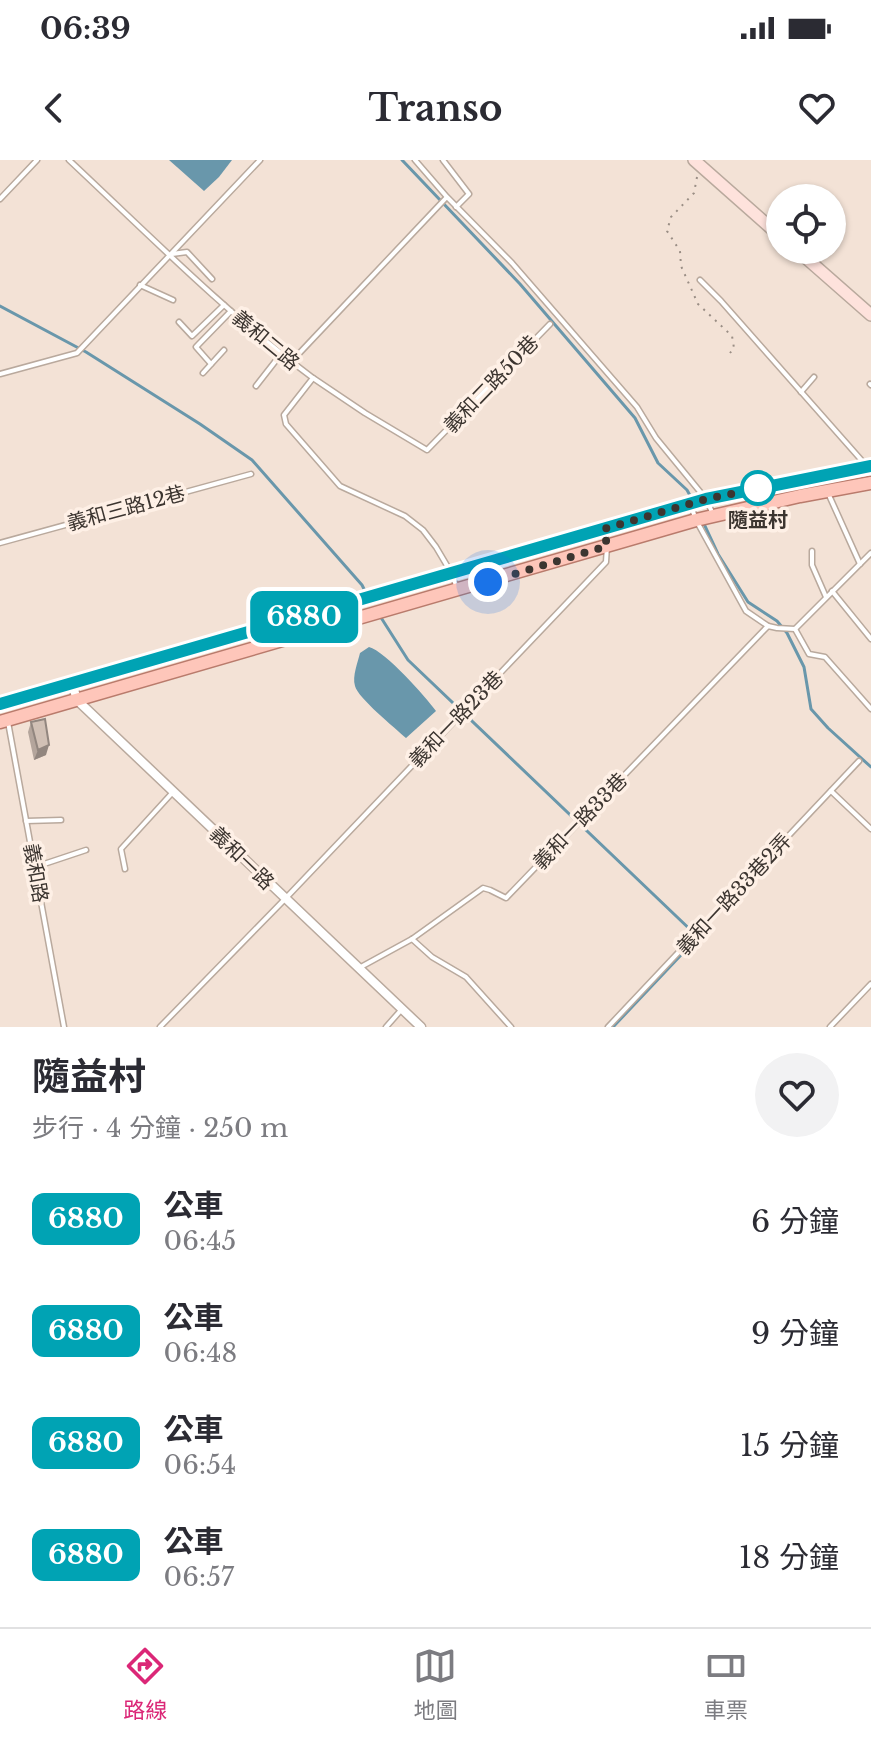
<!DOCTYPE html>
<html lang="zh-TW">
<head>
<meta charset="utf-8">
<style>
	:root { --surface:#fff; --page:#f2f2f3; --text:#2b2b33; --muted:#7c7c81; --line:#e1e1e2; --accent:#db2777 }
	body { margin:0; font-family:"Libre Baskerville","Noto Sans TC",serif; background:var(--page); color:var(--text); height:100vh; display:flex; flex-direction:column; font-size:30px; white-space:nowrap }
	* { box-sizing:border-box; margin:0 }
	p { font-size:26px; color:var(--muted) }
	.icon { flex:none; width:44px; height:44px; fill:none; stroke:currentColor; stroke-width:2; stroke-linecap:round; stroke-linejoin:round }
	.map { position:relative; height:867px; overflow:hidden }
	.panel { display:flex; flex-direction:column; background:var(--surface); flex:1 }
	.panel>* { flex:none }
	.badge { padding:0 16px; border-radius:12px; font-size:28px; line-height:52px }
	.tools { position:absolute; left:766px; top:24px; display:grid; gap:16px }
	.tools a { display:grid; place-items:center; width:80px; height:80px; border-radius:50%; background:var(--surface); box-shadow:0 2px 6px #0004; font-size:40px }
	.you { position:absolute; width:40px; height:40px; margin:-20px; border:6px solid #fff; border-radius:50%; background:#1a73e8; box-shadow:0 0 0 12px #1a73e833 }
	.map>.badge { position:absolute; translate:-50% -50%; box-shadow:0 0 0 4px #fff }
	.round { display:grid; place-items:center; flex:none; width:84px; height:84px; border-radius:42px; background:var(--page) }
	.headline { display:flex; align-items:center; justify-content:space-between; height:136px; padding:0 32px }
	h1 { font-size:38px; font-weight:700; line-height:60px }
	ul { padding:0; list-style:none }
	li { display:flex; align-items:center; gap:24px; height:112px; padding:0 32px }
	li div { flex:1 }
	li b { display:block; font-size:30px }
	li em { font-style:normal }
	li .badge { min-width:88px; font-weight:700; text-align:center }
	.status { display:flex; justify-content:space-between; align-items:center; height:56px; padding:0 40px; background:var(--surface); direction:ltr }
	.status svg { height:22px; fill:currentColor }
	header { display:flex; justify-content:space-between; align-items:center; height:104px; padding:0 32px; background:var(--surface); font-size:36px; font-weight:700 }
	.tab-bar { display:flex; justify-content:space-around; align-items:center; height:112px; border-top:2px solid var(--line); background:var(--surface); font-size:22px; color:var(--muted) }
	.tab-bar a { display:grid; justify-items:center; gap:4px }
	.tab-bar .on { color:var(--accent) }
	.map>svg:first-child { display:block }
	.water { fill:#6997ab }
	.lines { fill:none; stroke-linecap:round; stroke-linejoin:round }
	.stream { stroke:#6997ab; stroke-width:3 }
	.lane-casing { stroke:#b9a99d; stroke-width:7 }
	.street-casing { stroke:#b9a99d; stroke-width:11 }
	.secondary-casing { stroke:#b9a99d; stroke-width:14 }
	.primary-casing { stroke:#b97b6c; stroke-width:15 }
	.path { stroke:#9a8e85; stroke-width:2; stroke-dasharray:2 6; stroke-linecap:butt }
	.lane { stroke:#fff; stroke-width:4 }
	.street { stroke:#fff; stroke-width:8 }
	.secondary { stroke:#fee2dc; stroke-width:11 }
	.primary { stroke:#fec6ba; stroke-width:12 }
	.wall { fill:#b4a59c }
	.shaded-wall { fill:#92867f }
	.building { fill:#d1c0b5; stroke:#92867f; stroke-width:2 }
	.line-casing { stroke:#fff; stroke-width:18 }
	.line { stroke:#00a3b4; stroke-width:12 }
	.walk { stroke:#3c3530; stroke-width:8; stroke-dasharray:0 14.4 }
	.stop-dot { fill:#fff; stroke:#00a3b4; stroke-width:4 }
	.labels { text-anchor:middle; stroke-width:7; stroke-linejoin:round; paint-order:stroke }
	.street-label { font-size:20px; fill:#3c3530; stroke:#fef0e6 }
	.stop-label { font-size:20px; font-weight:bold; fill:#3c3530; stroke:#fef0e6 }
</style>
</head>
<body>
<div class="status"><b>06:39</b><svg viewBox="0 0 49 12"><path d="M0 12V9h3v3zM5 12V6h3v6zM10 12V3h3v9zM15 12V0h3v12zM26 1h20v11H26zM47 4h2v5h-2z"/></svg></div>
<header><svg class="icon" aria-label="back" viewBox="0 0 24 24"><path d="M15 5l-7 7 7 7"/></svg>Transo<svg class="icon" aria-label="heart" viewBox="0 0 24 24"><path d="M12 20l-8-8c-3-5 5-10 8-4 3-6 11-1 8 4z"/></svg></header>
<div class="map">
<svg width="871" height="867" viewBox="0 0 871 867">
	<rect width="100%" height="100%" fill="#f3e2d6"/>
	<!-- water -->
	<g class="water">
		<path d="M169,0H232L219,17L204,31Z"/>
		<path d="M369,487C385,491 426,537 436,551L406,578C395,568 358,538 355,526C352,516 358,502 360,493Z"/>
	</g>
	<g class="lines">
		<!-- stream -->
		<g class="stream">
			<path d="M402,0L520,124L635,258L658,303L687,330L692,339"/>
			<path d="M0,146L86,192L200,264L252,300L362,425L366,433"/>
			<path d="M704,364L718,394L748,442L777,461L787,473L804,507L811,549L828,568L871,607"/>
			<path d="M380,456L408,500L698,777L613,867"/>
		</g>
		<!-- lane casing -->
		<g class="lane-casing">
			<g id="lane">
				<path d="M69,0C148,74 226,153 313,218L284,255L286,264L340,326L405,356L423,370L436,387L452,414L457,428"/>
				<path d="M415,0L447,37L512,103L637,247L656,278L706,339L712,352"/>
				<path d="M443,0L469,34L456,47"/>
				<path d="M0,39L37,0"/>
				<path d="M172,94L187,92L212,119"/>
				<path d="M700,120L721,141L864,303"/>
				<path d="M140,125L173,140"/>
				<path d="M179,162L192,176L224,145"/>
				<path d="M291,202L446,38"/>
				<path d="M211,204L196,187L231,151"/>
				<path d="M203,213L224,190"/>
				<path d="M0,214L77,193L260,0"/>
				<path d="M313,218L365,253L427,290L550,164"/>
				<path d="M870,224L871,225"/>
				<path d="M256,226L281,194"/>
				<path d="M801,232L814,217"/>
				<path d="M828,333L860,404"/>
				<path d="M691,346L696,360L746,451L768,466"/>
				<path d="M0,383L251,314"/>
				<path d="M812,391V405L826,437"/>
				<path d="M832,431L871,479"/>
				<path d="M795,469L809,494L825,497L871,549"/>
				<path d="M8,562L64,867"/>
				<path d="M831,631L871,669"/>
				<path d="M26,661L61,660"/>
				<path d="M35,707L86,690"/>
				<path d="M125,709L121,689L173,632"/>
				<path d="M412,779L432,797L466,817L511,867"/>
				<path d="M359,808L412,779L483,728L490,730L506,738L768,466L777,468L795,469L871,393"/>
				<path d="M160,867L285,739L606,402L607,386L605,373"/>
				<path d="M386,867L402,849"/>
				<path d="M608,867L859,601"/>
				<path d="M830,867L871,824"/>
			</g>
		</g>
		<!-- street casing -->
		<g class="street-casing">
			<path id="street" d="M72,523L77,540L421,867"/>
		</g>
		<!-- secondary casing -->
		<g class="secondary-casing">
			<g id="secondary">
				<path d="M694,0L780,76"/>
				<path d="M797,90L871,155"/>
			</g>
		</g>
		<!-- primary casing -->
		<g class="primary-casing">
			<g id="primary">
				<path d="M0,544L706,339L871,306"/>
				<path d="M0,562L696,360L800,336L871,323"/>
			</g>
		</g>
		<!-- path -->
		<path class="path" d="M697,17L694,33L671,57L667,71L680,91L681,106L698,144L732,176L734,188L730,193"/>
		<!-- lane -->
		<use href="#lane" class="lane"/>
		<!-- street -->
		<use href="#street" class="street"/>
		<!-- secondary -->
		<use href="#secondary" class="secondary"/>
		<!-- primary -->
		<use href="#primary" class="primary"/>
	</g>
	<!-- wall -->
	<path class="wall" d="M31,562L46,595L34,600L28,572Z"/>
	<!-- shaded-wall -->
	<path class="shaded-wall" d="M49,585L46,595L34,600L38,590Z"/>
	<!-- building -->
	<path class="building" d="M45,559L49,585L38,590L31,562Z"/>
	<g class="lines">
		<!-- line casing -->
		<g class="line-casing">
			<path id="line" d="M0,544L706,339L871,306"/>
		</g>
		<!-- line -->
		<use href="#line" class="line"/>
		<!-- walk -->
		<path class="walk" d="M488,422L607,386L604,369L706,339L765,327L758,328"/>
	</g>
	<!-- markers -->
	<circle class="stop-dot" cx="758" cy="328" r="16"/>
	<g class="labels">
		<!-- street labels -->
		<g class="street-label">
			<text transform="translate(266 180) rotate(40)" y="7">義和二路</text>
			<text transform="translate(491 224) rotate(-46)" y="7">義和二路50巷</text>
			<text transform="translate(126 348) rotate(-15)" y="7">義和三路12巷</text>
			<text transform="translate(456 559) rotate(-46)" y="7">義和一路23巷</text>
			<text transform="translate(580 661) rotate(-46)" y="7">義和一路33巷</text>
			<text transform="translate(242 698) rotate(44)" y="7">義和一路</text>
			<text transform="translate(36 713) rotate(80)" y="7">義和路</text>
			<text transform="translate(734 734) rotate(-47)" y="7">義和一路33巷2弄</text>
		</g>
		<!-- stop labels -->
		<g class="stop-label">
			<text x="758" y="367">隨益村</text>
		</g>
	</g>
</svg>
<div class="tools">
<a><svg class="icon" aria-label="locate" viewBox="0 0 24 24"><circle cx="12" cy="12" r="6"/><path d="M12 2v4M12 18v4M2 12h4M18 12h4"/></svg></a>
</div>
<div class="you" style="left:488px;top:422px"></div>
<b class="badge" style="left:304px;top:457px;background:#00a3b4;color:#fff">6880</b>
</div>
<section class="panel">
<div class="headline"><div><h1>隨益村</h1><p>步行 · 4 分鐘 · 250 m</p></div><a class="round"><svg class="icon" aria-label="heart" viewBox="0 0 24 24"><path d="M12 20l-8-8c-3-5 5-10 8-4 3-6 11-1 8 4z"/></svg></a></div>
<ul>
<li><span class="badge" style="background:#00a3b4;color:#fff">6880</span><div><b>公車</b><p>06:45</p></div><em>6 分鐘</em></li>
<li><span class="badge" style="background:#00a3b4;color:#fff">6880</span><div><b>公車</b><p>06:48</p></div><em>9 分鐘</em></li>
<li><span class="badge" style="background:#00a3b4;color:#fff">6880</span><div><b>公車</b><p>06:54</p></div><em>15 分鐘</em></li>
<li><span class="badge" style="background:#00a3b4;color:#fff">6880</span><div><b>公車</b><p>06:57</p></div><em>18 分鐘</em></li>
</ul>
</section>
<nav class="tab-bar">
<a class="on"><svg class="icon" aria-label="directions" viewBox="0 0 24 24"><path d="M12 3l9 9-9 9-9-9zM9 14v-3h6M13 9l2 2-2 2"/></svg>路線</a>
<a><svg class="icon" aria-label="map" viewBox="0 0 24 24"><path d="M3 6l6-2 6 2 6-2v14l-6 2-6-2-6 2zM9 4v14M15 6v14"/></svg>地圖</a>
<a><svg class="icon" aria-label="tickets" viewBox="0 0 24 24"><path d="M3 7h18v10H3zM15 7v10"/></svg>車票</a>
</nav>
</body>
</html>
